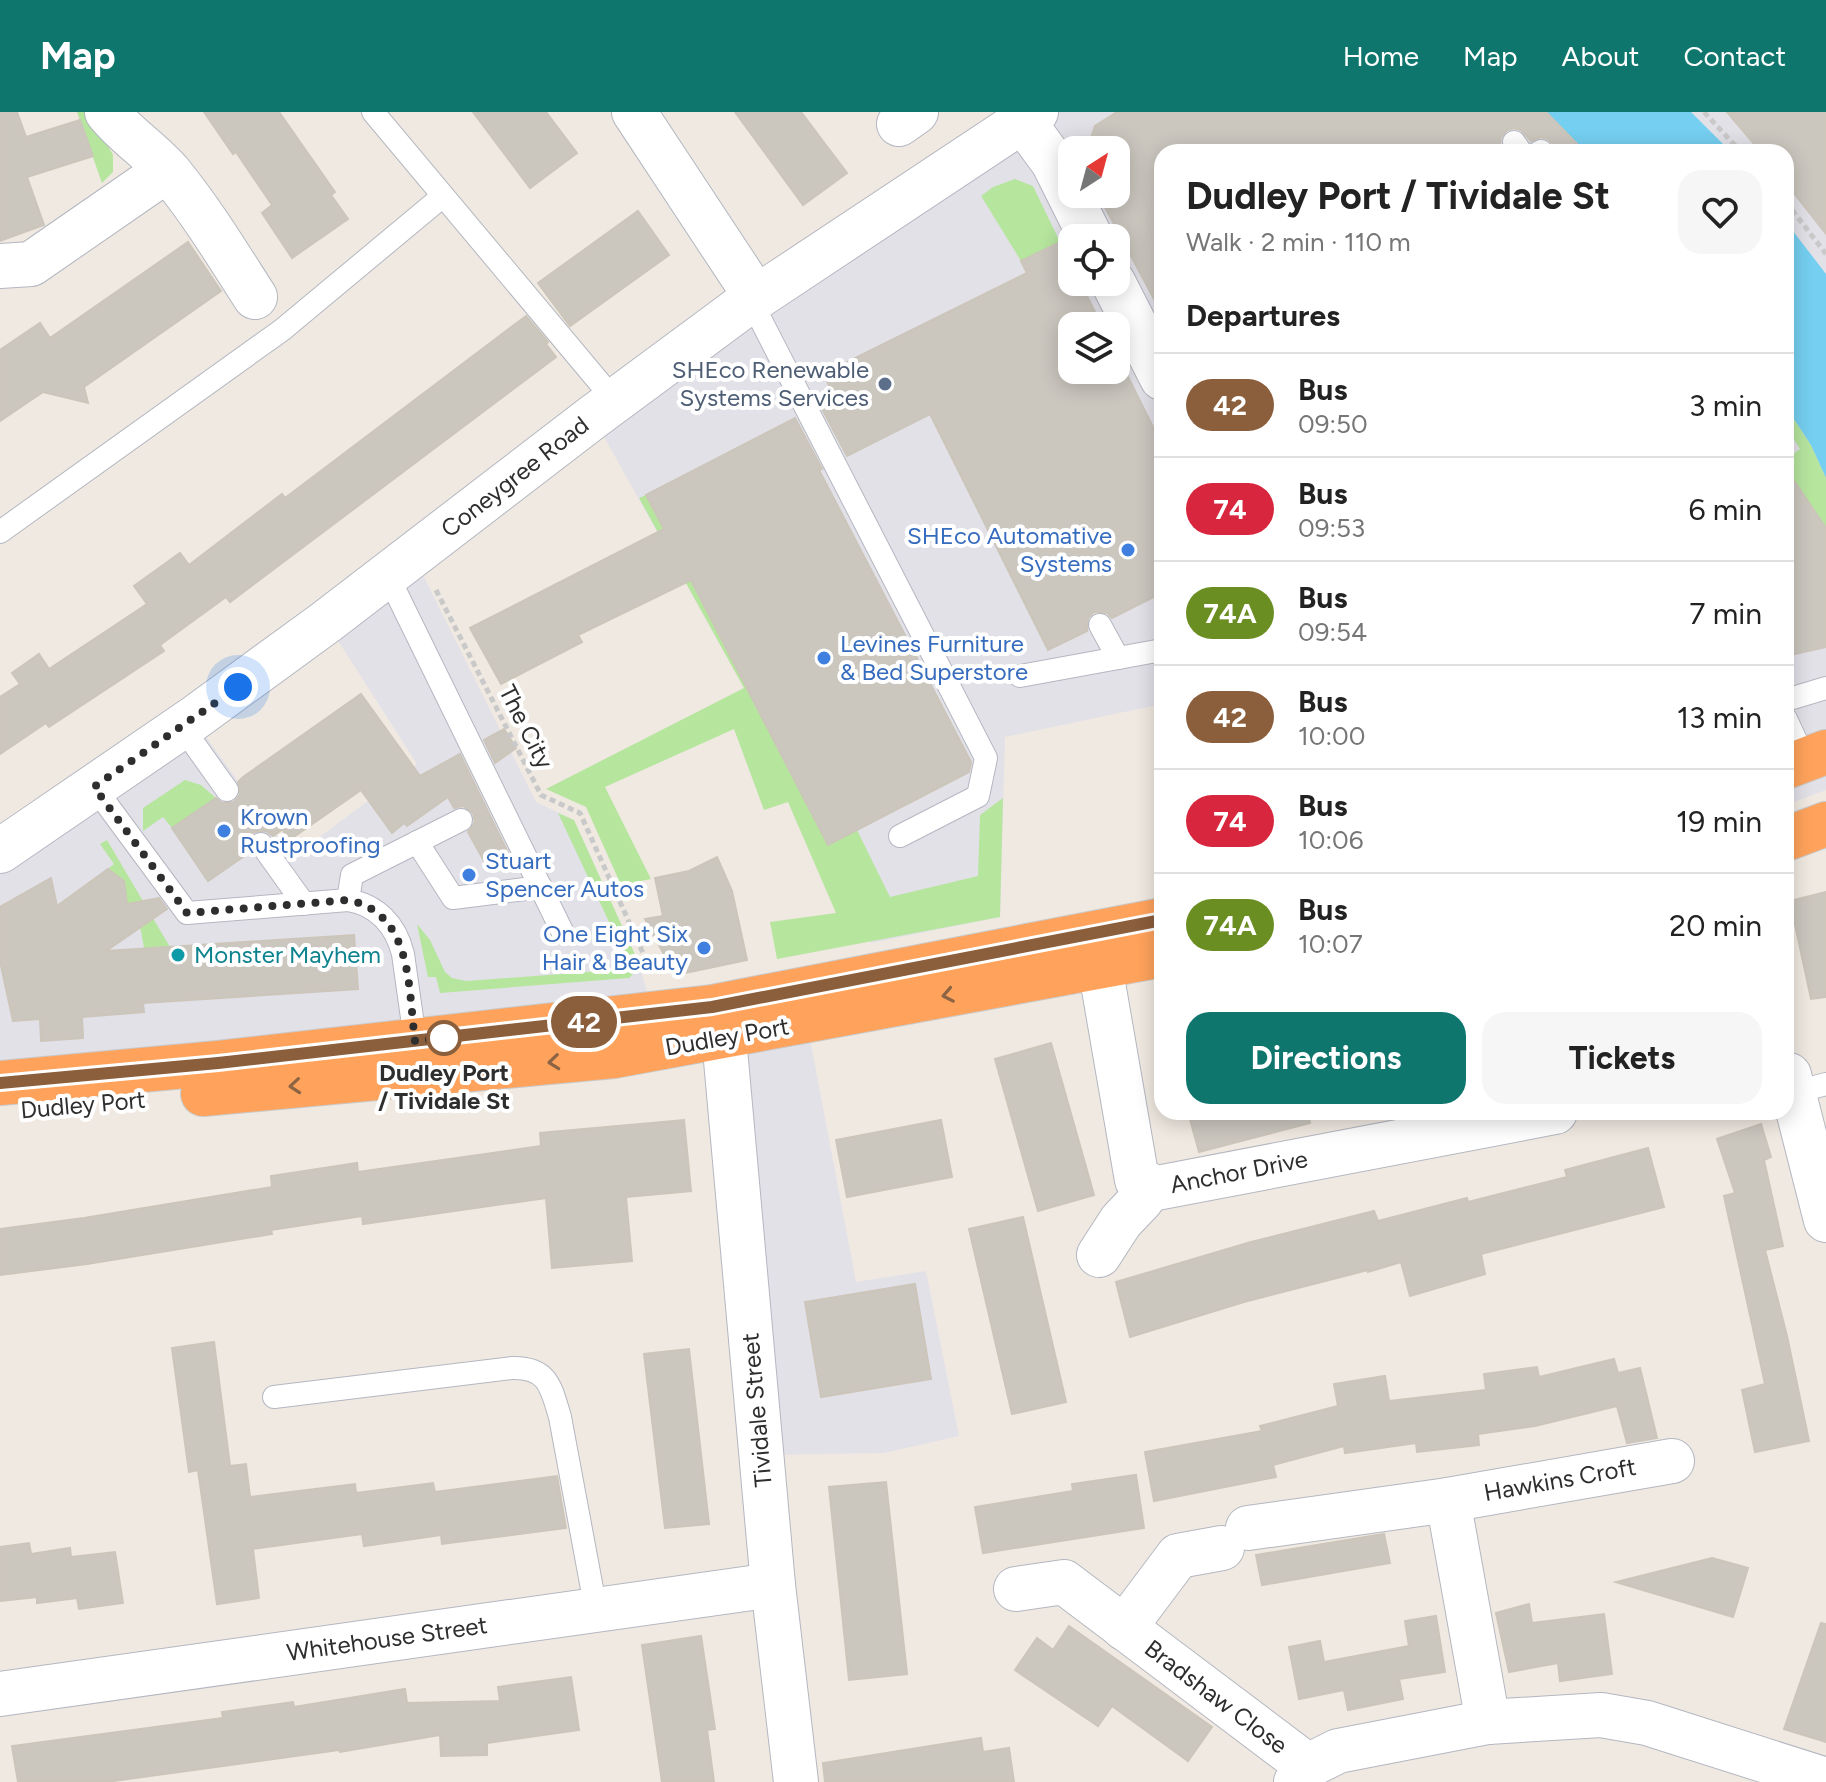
<!DOCTYPE html>
<html lang="en">
<head>
<meta charset="utf-8">
<style>
	:root { --surface:#fff; --page:#f6f6f6; --text:#222; --muted:#767676; --line:#e0e0e0; --accent:#0f766e }
	body { margin:0; font-family:Figtree,sans-serif; background:var(--page); color:var(--text); height:100vh; display:flex; flex-direction:column; font-size:30px; white-space:nowrap }
	* { box-sizing:border-box; margin:0 }
	p { font-size:26px; color:var(--muted) }
	.icon { flex:none; width:44px; height:44px; fill:none; stroke:currentColor; stroke-width:2; stroke-linecap:round; stroke-linejoin:round }
	.map { position:relative; flex:1; overflow:hidden }
	.drawer { position:absolute; left:1154px; top:32px; width:640px; height:976px; display:flex; flex-direction:column; background:var(--surface); border-radius:24px; box-shadow:0 4px 20px #0003 }
	.drawer>* { flex:none }
	.badge { padding:0 16px; border-radius:26px; font-size:28px; line-height:52px }
	.needle { width:52px; rotate:36deg }
	.controls { position:absolute; left:1058px; top:24px; display:grid; gap:16px }
	.controls a { display:grid; place-items:center; width:72px; height:72px; border-radius:16px; background:var(--surface); box-shadow:0 4px 20px #0003; font-size:40px }
	.you { position:absolute; width:40px; height:40px; margin:-20px; border:6px solid #fff; border-radius:50%; background:#1a73e8; box-shadow:0 0 0 12px #1a73e833 }
	.map>.badge { position:absolute; translate:-50% -50%; box-shadow:0 0 0 4px #fff }
	h2 { padding:0 32px; font-size:30px; line-height:72px }
	.round { display:grid; place-items:center; flex:none; width:84px; height:84px; border-radius:24px; background:var(--page) }
	.headline { display:flex; align-items:center; justify-content:space-between; height:136px; padding:0 32px }
	h1 { font-size:38px; font-weight:700; line-height:60px }
	.button { display:flex; gap:16px; margin-top:auto; padding:16px 32px }
	.button a { flex:1; height:92px; border-radius:24px; background:var(--accent); color:#fff; font-size:32px; font-weight:700; line-height:92px; text-align:center }
	.button a+a { background:var(--page); color:var(--text) }
	ul { padding:0; list-style:none }
	li { display:flex; align-items:center; gap:24px; height:104px; padding:0 32px; border-top:2px solid var(--line) }
	li div { flex:1 }
	li b { display:block; font-size:30px }
	li em { font-style:normal }
	li .badge { min-width:88px; font-weight:700; text-align:center }
	header { display:flex; align-items:center; gap:48px; box-sizing:border-box; height:112px; padding:0 40px; background:var(--accent); color:#fff }
	header strong { font-size:38px }
	nav { display:flex; gap:44px; margin-inline-start:auto; font-size:28px }
	.map>svg:first-child { display:block }
	.industrial { fill:#e3e1e8; fill-rule:evenodd }
	.green { fill:#b6e59e }
	.water { fill:#75cff0 }
	.building { fill:#cbc7bf; stroke:#cbc5ba; stroke-width:2 }
	.lines { fill:none; stroke-linecap:round; stroke-linejoin:round }
	.lane-casing { stroke:#b4b7c1; stroke-width:24 }
	.street-casing { stroke:#b4b7c1; stroke-width:46 }
	.highway-casing { stroke:#c9c9c9; stroke-width:46 }
	.path { stroke:#c9c9c9; stroke-width:5; stroke-dasharray:6 4; stroke-linecap:butt }
	.lane { stroke:#fff; stroke-width:22 }
	.street { stroke:#fff; stroke-width:44 }
	.highway { stroke:#ffa35c; stroke-width:44 }
	.oneway { stroke:#8c6343 }
	.line-casing { stroke:#fff; stroke-width:18 }
	.line { stroke:#8b5e3c; stroke-width:12 }
	.walk { stroke:#2e2e2e; stroke-width:8; stroke-dasharray:0 14.4 }
	.service-dot { fill:#5c6f8a; stroke:#fff; stroke-width:3 }
	.shop-dot { fill:#3f7fe0; stroke:#fff; stroke-width:3 }
	.culture-dot { fill:#0f9aa8; stroke:#fff; stroke-width:3 }
	.stop-dot { fill:#fff; stroke:#8b5e3c; stroke-width:4 }
	.labels { text-anchor:middle; stroke-width:8; stroke-linejoin:round; paint-order:stroke }
	.service-label { font-size:24px; fill:#4e5e75; stroke:#fff; text-anchor:end }
	.street-label { font-size:24px; fill:#2e2e2e; stroke:#fff }
	.shop-label { font-size:24px; fill:#366cbe; stroke:#fff; text-anchor:start }
	.culture-label { font-size:24px; fill:#0d838f; stroke:#fff; text-anchor:start }
	.stop-label { font-size:24px; font-weight:bold; fill:#2e2e2e; stroke:#fff }
</style>
</head>
<body>
<header>
<strong>Map</strong>
<nav><a>Home</a><a>Map</a><a>About</a><a>Contact</a></nav>
</header>
<div class="map">
<svg width="1826" height="1670" viewBox="0 0 1826 1670">
	<rect width="100%" height="100%" fill="#efe9e1"/>
	<!-- industrial -->
	<g class="industrial">
		<path d="M1036,0H1826V678L1786,693V40H1162V592L1005,625L1000,805L871,831L744,576L593,305ZM1072,38H1116V82H1072ZM1072,126H1116V170H1072ZM1072,214H1116V258H1072Z"/>
		<path d="M414,445L536,690L574,708L637,847L646,876L649,923L0,985V739L193,607L293,745L417,652L326,510Z"/>
		<path d="M804,895L856,1170L926,1159L959,1324L884,1341L762,1343L724,926Z"/>
	</g>
	<!-- green -->
	<g class="green">
		<path d="M77,0H89L113,43V60L102,71Z"/>
		<path d="M1015,67L1033,74L1060,130L1021,149L981,84L993,75Z"/>
		<path d="M1786,295L1811,333L1826,366V416L1786,357V347L1800,337L1786,315Z"/>
		<path d="M646,383L828,732L857,718L890,785L978,764L980,703L1003,686L1000,805L777,847L770,810L836,801L788,690L764,698L734,617L605,675L651,767L621,773L586,695L546,677L744,576L639,386Z"/>
		<path d="M185,668L201,673L216,686L172,716L163,705L143,719V696Z"/>
		<path d="M558,701L574,708L637,847L635,860L629,866L440,881L436,865H428L417,812L430,828L445,860L452,866L466,869L615,858L623,850V840Z"/>
		<path d="M107,728L170,835L144,836L136,791L127,792L108,757L114,752L100,732Z"/>
	</g>
	<!-- water -->
	<g class="water">
		<path d="M1542,0H1691L1731,40H1585Z"/>
		<path d="M1786,110L1826,162V366L1811,333L1786,295Z"/>
	</g>
	<!-- building -->
	<g class="building">
		<path d="M0,0H17L26,25L80,8L93,44L27,65L44,113L0,129Z"/>
		<path d="M204,0H279L335,80L331,83L348,107L292,146L262,101L272,93L236,40L233,42Z"/>
		<path d="M473,0H546L577,41L530,76Z"/>
		<path d="M735,0H801L847,61L803,93Z"/>
		<path d="M1117,0H1546L1585,40H1555L1553,32L1548,27L1541,25L1531,29L1521,18L1514,16L1507,18L1501,25L1500,32L1504,40H1162V202L1098,82H1116V38H1087L1095,14Z"/>
		<path d="M1727,0H1826V122L1786,71V40H1761Z"/>
		<path d="M638,99L669,143L570,214L538,171Z"/>
		<path d="M188,130L221,179L84,275L88,291L43,280L0,309V238L40,211L50,226Z"/>
		<path d="M1060,130L1072,154V170H1080L1102,214H1072V258H1116V241L1162,333V481L1112,506L1107,501L1094,500L1088,506L1087,519L1048,538L930,302L847,344L820,293L835,285L823,262L1027,161L1021,149Z"/>
		<path d="M526,204L548,230L546,232L556,245L230,490L226,485L160,533L164,539L49,615L46,611L0,642V585L20,572L12,561L39,542L49,557L147,492L134,474L180,441L189,453L282,382L285,386Z"/>
		<path d="M795,306L822,357L819,358L971,650L969,660L828,733L691,468L578,523L582,530L501,572L470,516L664,417L646,383Z"/>
		<path d="M1786,357L1826,416V535L1786,544Z"/>
		<path d="M361,582L420,664L460,642L512,749L490,760L468,720L475,710L473,701L463,694L454,696L448,685L407,714L404,711L392,721L361,678L288,729L283,717L273,724L266,719L254,720L248,727L250,740L208,769L172,716L216,686L222,691L234,690L240,683L238,670L243,665Z"/>
		<path d="M504,617L516,636L495,651L484,628Z"/>
		<path d="M717,745L732,779L747,848L675,863L645,807L663,804L655,766L689,759Z"/>
		<path d="M108,757L124,769L127,792L159,786L167,797L106,839L354,823L358,877L143,891L144,900L82,905L83,926L41,929L40,907L13,909L0,849V795L51,766L57,794Z"/>
		<path d="M1826,780V885L1811,887L1790,789Z"/>
		<path d="M1051,931L1094,1083L1038,1099L995,947Z"/>
		<path d="M1188,1000H1308L1310,1011L1199,1040Z"/>
		<path d="M684,1008L691,1079L626,1085L632,1149L552,1156L546,1086L363,1112L362,1104L271,1118L272,1122L87,1152L0,1163V1117L84,1106L272,1075L271,1064L357,1051L358,1060L541,1034L540,1021Z"/>
		<path d="M941,1008L952,1065L847,1085L836,1028Z"/>
		<path d="M1761,1012L1771,1045L1764,1048L1783,1134L1765,1138L1787,1224L1809,1329L1755,1340L1742,1278L1765,1272L1724,1084L1735,1081L1717,1027Z"/>
		<path d="M1648,1036L1664,1095L1481,1142L1485,1162L1410,1184L1401,1150L1368,1160V1158L1244,1190L1130,1225L1116,1170L1251,1130L1374,1099L1378,1109L1467,1086L1468,1090L1567,1065L1565,1058Z"/>
		<path d="M1023,1105L1066,1290L1012,1302L969,1117Z"/>
		<path d="M915,1172L931,1267L821,1285L805,1190Z"/>
		<path d="M214,1230L230,1354L246,1352L250,1385L355,1372L356,1381L433,1371L435,1380L557,1364L566,1416L442,1432L441,1423L364,1434L362,1422L253,1437L259,1486L217,1492L198,1358L189,1360L172,1236Z"/>
		<path d="M689,1237L709,1412L665,1416L644,1242Z"/>
		<path d="M1614,1247L1618,1261L1640,1256L1657,1326L1627,1331L1617,1294L1535,1314L1478,1322L1479,1333L1417,1340L1416,1331L1345,1341L1344,1334L1273,1353L1276,1365L1154,1389L1145,1340L1262,1319L1260,1314L1338,1294L1334,1272L1385,1264L1389,1289L1486,1278L1484,1262L1537,1255L1539,1265Z"/>
		<path d="M1136,1363L1144,1416L983,1441L975,1395L1073,1379L1072,1372Z"/>
		<path d="M886,1370L907,1562L849,1568L829,1375Z"/>
		<path d="M1384,1422L1390,1451L1262,1473L1256,1443Z"/>
		<path d="M29,1431L31,1442L70,1436L71,1445L115,1440L123,1491L79,1497L77,1486L37,1491V1485L0,1489V1435Z"/>
		<path d="M1712,1446L1748,1456L1733,1505L1616,1470Z"/>
		<path d="M1529,1492L1532,1511L1604,1502L1612,1562L1560,1569L1558,1551L1509,1560L1496,1501Z"/>
		<path d="M1436,1504L1445,1560L1399,1567L1403,1587L1348,1598L1344,1578L1299,1587L1289,1535L1320,1529L1324,1550L1409,1534L1405,1509Z"/>
		<path d="M1821,1511L1826,1512V1630L1784,1617Z"/>
		<path d="M1069,1514L1212,1615L1188,1649L1112,1594L1098,1614L1015,1558L1037,1526L1053,1538Z"/>
		<path d="M701,1524L715,1617L707,1618L714,1670H662L642,1533Z"/>
		<path d="M571,1565L579,1618L487,1631V1643L441,1644L440,1623L340,1640L339,1638L106,1670H18L12,1634L223,1606L222,1600L293,1590L294,1595L405,1577L407,1591L500,1589L498,1575Z"/>
		<path d="M981,1626L983,1640L1009,1636L1014,1670H825L823,1651Z"/>
	</g>
	<g class="lines">
		<!-- lane casing -->
		<g class="lane-casing">
			<g id="lane">
				<path d="M373,0L615,289"/>
				<path d="M1514,30L1521,40"/>
				<path d="M1539,40L1541,39"/>
				<path d="M751,189L986,646L978,684L900,724"/>
				<path d="M0,420L282,218L443,84"/>
				<path d="M388,464L562,819"/>
				<path d="M1100,513L1118,546"/>
				<path d="M1020,564L1162,538"/>
				<path d="M1786,588L1826,576"/>
				<path d="M1786,607L1805,648"/>
				<path d="M182,615L227,678"/>
				<path d="M94,675L187,801L348,788C377,793 396,813 403,842L416,934"/>
				<path d="M417,730L453,786L541,775"/>
				<path d="M261,732L304,792"/>
				<path d="M348,788L352,763L461,708"/>
				<path d="M1792,981L1826,972"/>
				<path d="M274,1285L512,1256C548,1255 551,1275 560,1305L596,1498"/>
			</g>
		</g>
		<!-- street casing -->
		<g class="street-casing">
			<g id="street">
				<path d="M107,0C125,23 151,39 170,61C202,100 228,143 255,185"/>
				<path d="M634,0L756,185"/>
				<path d="M1023,9L1053,50L1091,126"/>
				<path d="M899,12L916,0"/>
				<path d="M0,154L31,152L167,58"/>
				<path d="M1113,170L1162,266"/>
				<path d="M0,739L193,607L326,510L593,305L739,197L1036,0"/>
				<path d="M1100,854L1137,1068L1157,1076L1555,1000"/>
				<path d="M724,926L773,1473L796,1670"/>
				<path d="M1786,965L1789,963L1826,1108"/>
				<path d="M1099,1143L1121,1109L1142,1087L1147,1072"/>
				<path d="M1448,1388L1488,1610"/>
				<path d="M1248,1416L1448,1388L1672,1349"/>
				<path d="M1016,1477L1064,1470L1308,1654"/>
				<path d="M1124,1516L1178,1444L1222,1436"/>
				<path d="M0,1582L773,1473"/>
				<path d="M1296,1670L1308,1654L1338,1639L1488,1610L1601,1603L1647,1611L1826,1668"/>
			</g>
		</g>
		<!-- highway casing -->
		<g class="highway-casing">
			<g id="highway">
				<path d="M1786,655L1826,640"/>
				<path d="M1786,727L1826,712"/>
				<path d="M0,971L218,951L712,895L1162,808"/>
				<path d="M203,982L614,944L1162,843"/>
			</g>
		</g>
		<!-- path -->
		<g class="path">
			<path d="M1704,0L1741,40"/>
			<path d="M1786,90L1826,142"/>
			<path d="M436,478L541,683L580,701L651,859"/>
		</g>
		<!-- lane -->
		<use href="#lane" class="lane"/>
		<!-- street -->
		<use href="#street" class="street"/>
		<!-- highway -->
		<use href="#highway" class="highway"/>
	</g>
	<!-- one-way arrows -->
	<defs><path id="oneway-chevron" d="M-2-3.5L2.5 0L-2 3.5" fill="none" stroke-width="1.6" stroke-linecap="round" stroke-linejoin="round" transform="scale(2)"/></defs>
	<g class="oneway">
		<use href="#oneway-chevron" transform="translate(948 883) rotate(169)"/>
		<use href="#oneway-chevron" transform="translate(554 950) rotate(174)"/>
		<use href="#oneway-chevron" transform="translate(295 974) rotate(175)"/>
	</g>
	<g class="lines">
		<!-- line casing -->
		<g class="line-casing">
			<path id="line" d="M0,971L218,951L712,895L1162,808"/>
		</g>
		<!-- line -->
		<use href="#line" class="line"/>
		<!-- walk -->
		<path class="walk" d="M238,575L94,675L187,801L348,788C413,801 408,876 415,929L444,926"/>
	</g>
	<!-- markers -->
	<circle class="service-dot" cx="885" cy="272" r="8"/>
	<g class="shop-dot">
		<circle cx="1128" cy="438" r="8"/>
		<circle cx="824" cy="546" r="8"/>
		<circle cx="224" cy="719" r="8"/>
		<circle cx="469" cy="763" r="8"/>
		<circle cx="704" cy="836" r="8"/>
	</g>
	<circle class="culture-dot" cx="178" cy="843" r="8"/>
	<circle class="stop-dot" cx="444" cy="926" r="16"/>
	<g class="labels">
		<!-- service labels -->
		<g class="service-label">
			<text x="869" y="266">SHEco Renewable<tspan x="869" dy="28">Systems Services</tspan></text>
		</g>
		<!-- street labels -->
		<g class="street-label">
			<text transform="translate(515 365) rotate(-38)" y="8">Coneygree Road</text>
			<text transform="translate(526 615) rotate(63)" y="8">The City</text>
			<text transform="translate(727 925) rotate(-10)" y="8">Dudley Port</text>
			<text transform="translate(83 993) rotate(-5)" y="8">Dudley Port</text>
			<text transform="translate(1239 1060) rotate(-11)" y="8">Anchor Drive</text>
			<text transform="translate(757 1298) rotate(-95)" y="8">Tividale Street</text>
			<text transform="translate(1560 1368) rotate(-10)" y="8">Hawkins Croft</text>
			<text transform="translate(387 1527) rotate(-8)" y="8">Whitehouse Street</text>
			<text transform="translate(1216 1585) rotate(37)" y="8">Bradshaw Close</text>
		</g>
		<!-- shop labels -->
		<g class="shop-label">
			<text x="1112" y="432" text-anchor="end">SHEco Automative<tspan x="1112" dy="28">Systems</tspan></text>
			<text x="840" y="540">Levines Furniture<tspan x="840" dy="28">&amp; Bed Superstore</tspan></text>
			<text x="240" y="713">Krown<tspan x="240" dy="28">Rustproofing</tspan></text>
			<text x="485" y="757">Stuart<tspan x="485" dy="28">Spencer Autos</tspan></text>
			<text x="688" y="830" text-anchor="end">One Eight Six<tspan x="688" dy="28">Hair &amp; Beauty</tspan></text>
		</g>
		<!-- culture labels -->
		<g class="culture-label">
			<text x="194" y="851">Monster Mayhem</text>
		</g>
		<!-- stop labels -->
		<g class="stop-label">
			<text x="444" y="969">Dudley Port<tspan x="444" dy="28">/ Tividale St</tspan></text>
		</g>
	</g>
</svg>
<div class="controls">
<a><svg class="needle" viewBox="-14 -14 28 28"><path d="M0-13l5 13h-10z" fill="#e53935"/><path d="M0 13l5-13h-10z" fill="#767676"/></svg></a>
<a><svg class="icon" aria-label="locate" viewBox="0 0 24 24"><circle cx="12" cy="12" r="6"/><path d="M12 2v4M12 18v4M2 12h4M18 12h4"/></svg></a>
<a><svg class="icon" aria-label="layers" viewBox="0 0 24 24"><path d="M12 4l9 5-9 5-9-5zM3 14l9 5 9-5"/></svg></a>
</div>
<div class="you" style="left:238px;top:575px"></div>
<b class="badge" style="left:584px;top:910px;background:#8b5e3c;color:#fff">42</b>
<section class="drawer">
<div class="headline"><div><h1>Dudley Port / Tividale St</h1><p>Walk · 2 min · 110 m</p></div><a class="round"><svg class="icon" aria-label="heart" viewBox="0 0 24 24"><path d="M12 20l-8-8c-3-5 5-10 8-4 3-6 11-1 8 4z"/></svg></a></div>
<h2>Departures</h2>
<ul>
<li><span class="badge" style="background:#8b5e3c;color:#fff">42</span><div><b>Bus</b><p>09:50</p></div><em>3 min</em></li>
<li><span class="badge" style="background:#d7263d;color:#fff">74</span><div><b>Bus</b><p>09:53</p></div><em>6 min</em></li>
<li><span class="badge" style="background:#6b8e23;color:#fff">74A</span><div><b>Bus</b><p>09:54</p></div><em>7 min</em></li>
<li><span class="badge" style="background:#8b5e3c;color:#fff">42</span><div><b>Bus</b><p>10:00</p></div><em>13 min</em></li>
<li><span class="badge" style="background:#d7263d;color:#fff">74</span><div><b>Bus</b><p>10:06</p></div><em>19 min</em></li>
<li><span class="badge" style="background:#6b8e23;color:#fff">74A</span><div><b>Bus</b><p>10:07</p></div><em>20 min</em></li>
</ul>
<div class="button"><a>Directions</a><a>Tickets</a></div>
</section>
</div>
</body>
</html>
